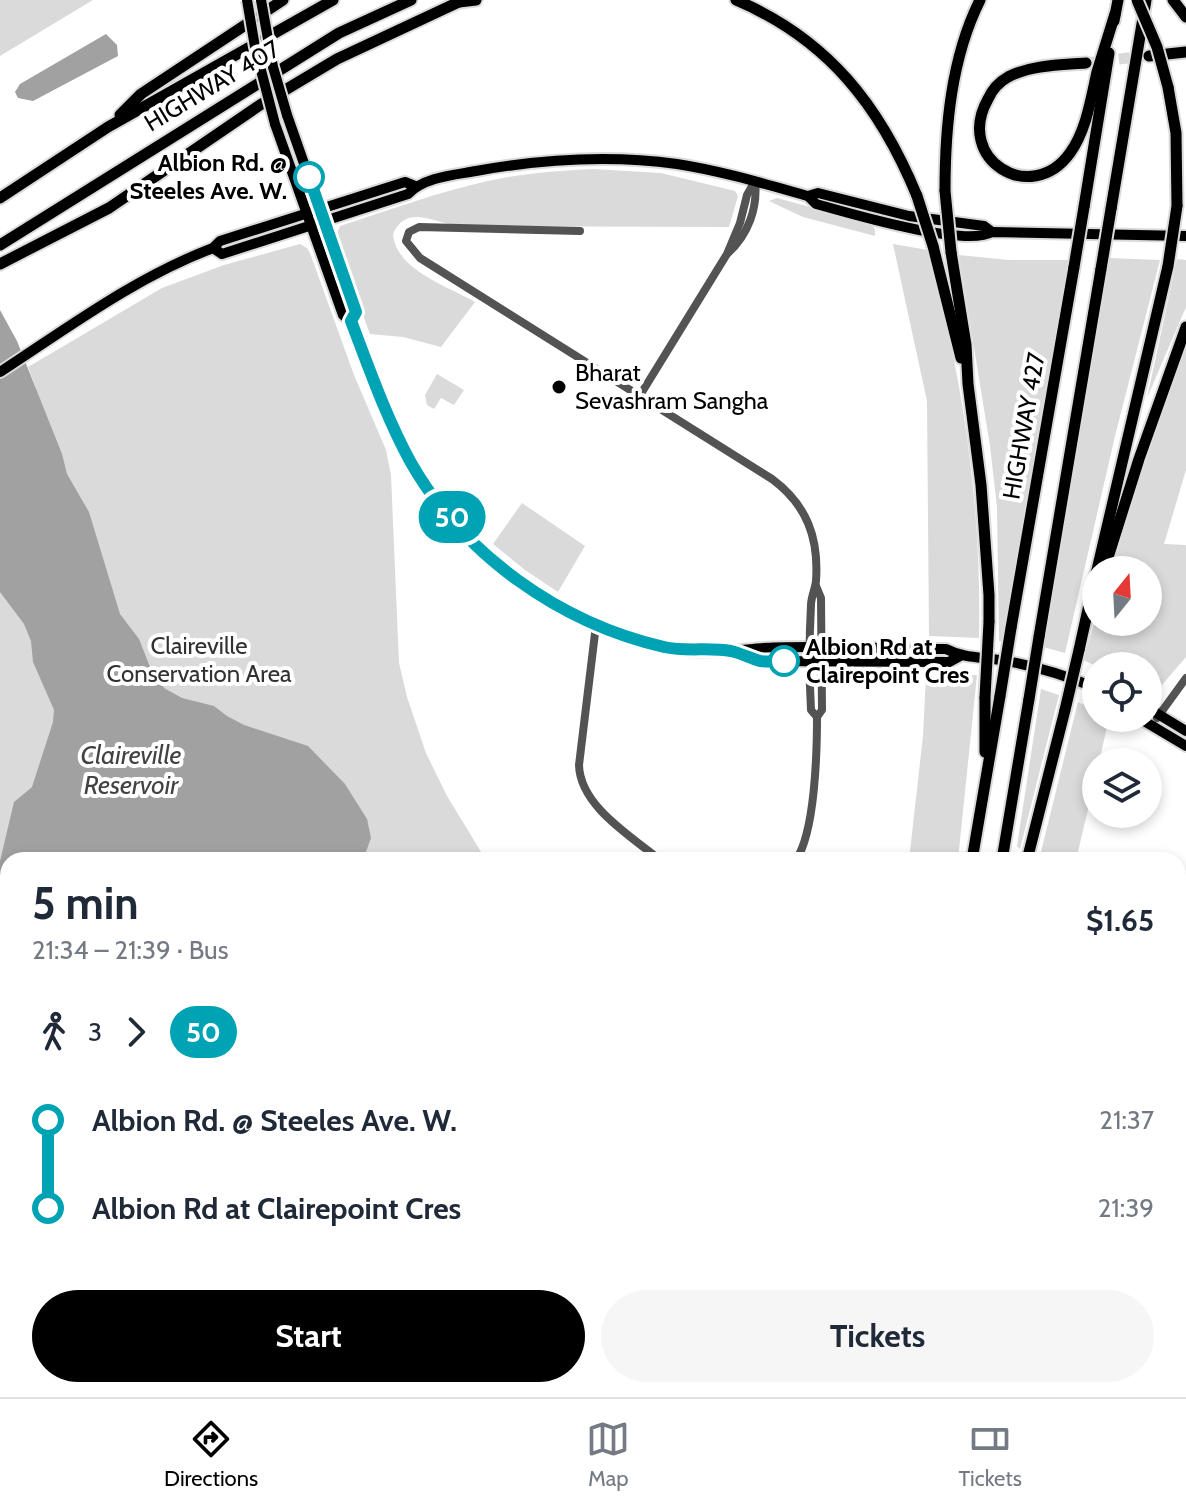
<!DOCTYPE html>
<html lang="en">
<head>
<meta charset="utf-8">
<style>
	:root { --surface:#fff; --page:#f6f6f7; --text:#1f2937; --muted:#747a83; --line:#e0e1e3; --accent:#000 }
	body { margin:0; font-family:Cabin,sans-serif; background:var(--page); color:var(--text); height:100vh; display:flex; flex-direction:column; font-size:30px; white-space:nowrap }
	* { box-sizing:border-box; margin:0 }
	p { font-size:26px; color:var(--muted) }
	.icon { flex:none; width:44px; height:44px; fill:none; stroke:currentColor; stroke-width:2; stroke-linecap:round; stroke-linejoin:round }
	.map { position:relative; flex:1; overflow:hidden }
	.panel { position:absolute; left:0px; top:852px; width:1186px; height:546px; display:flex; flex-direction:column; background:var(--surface); border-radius:24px 24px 0 0; box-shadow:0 4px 12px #0003 }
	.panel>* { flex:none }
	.badge { padding:0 16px; border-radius:26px; font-size:28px; line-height:52px }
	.needle { width:52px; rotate:18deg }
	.controls { position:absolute; left:1082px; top:556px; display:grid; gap:16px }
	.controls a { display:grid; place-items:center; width:80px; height:80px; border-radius:50%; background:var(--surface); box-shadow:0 4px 12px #0003; font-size:40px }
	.map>.badge { position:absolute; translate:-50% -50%; box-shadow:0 0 0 4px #fff }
	.legs { display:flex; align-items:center; gap:12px; height:88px; padding:0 32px; font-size:26px }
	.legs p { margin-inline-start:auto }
	.overview { display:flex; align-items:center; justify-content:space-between; height:136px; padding:0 32px }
	h1 { font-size:44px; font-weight:700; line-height:60px }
	.button { display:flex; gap:16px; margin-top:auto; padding:16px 32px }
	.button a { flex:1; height:92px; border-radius:48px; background:var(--accent); color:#fff; font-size:32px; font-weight:700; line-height:92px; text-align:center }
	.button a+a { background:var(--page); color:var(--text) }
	ul { padding:0 32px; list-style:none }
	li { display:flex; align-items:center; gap:28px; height:88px; font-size:30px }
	li i { display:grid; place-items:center; width:12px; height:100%; margin:0 10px; background:currentColor }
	li i::after { content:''; width:20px; height:20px; margin:-10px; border:6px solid; border-radius:50%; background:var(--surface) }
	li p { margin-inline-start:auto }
	li:first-child i { background:linear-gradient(#0000 50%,currentColor 0) }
	li:last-child i { background:linear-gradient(currentColor 50%,#0000 0) }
	.tabs { display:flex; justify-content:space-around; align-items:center; height:112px; border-top:2px solid var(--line); background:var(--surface); font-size:22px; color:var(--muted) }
	.tabs a { display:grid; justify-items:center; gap:4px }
	.tabs .on { color:var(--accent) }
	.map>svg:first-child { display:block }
	.green { fill:#dadada }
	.water { fill:#a1a1a1 }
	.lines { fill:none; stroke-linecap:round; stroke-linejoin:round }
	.highway-tunnel { stroke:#d9d9d9; stroke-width:11; stroke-dasharray:11 5.5; stroke-linecap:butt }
	.major-casing { stroke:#dbdbdb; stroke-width:14 }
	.highway-casing { stroke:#dbdbdb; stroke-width:15 }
	.minor { stroke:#535353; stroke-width:8 }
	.major { stroke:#000; stroke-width:10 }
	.highway { stroke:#000; stroke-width:11 }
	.rail { stroke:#000; stroke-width:2; stroke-dasharray:12 4 2 4; stroke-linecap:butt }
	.major-bridge-casing { stroke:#dbdbdb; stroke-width:14; stroke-linecap:butt }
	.highway-bridge-casing { stroke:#dbdbdb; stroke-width:15; stroke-linecap:butt }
	.major-bridge { stroke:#000; stroke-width:10 }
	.highway-bridge { stroke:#000; stroke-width:11 }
	.line-1-casing { stroke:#fff; stroke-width:18 }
	.line-1 { stroke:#00a3b4; stroke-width:12 }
	.stop-1-dot { fill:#fff; stroke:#00a3b4; stroke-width:4 }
	.poi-dot { fill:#000; stroke:#fff; stroke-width:3 }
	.labels { text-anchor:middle; stroke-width:8; stroke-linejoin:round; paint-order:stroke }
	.street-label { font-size:24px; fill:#000; stroke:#fff }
	.stop-label { font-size:24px; font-weight:bold; fill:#000; stroke:#fff; text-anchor:end }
	.poi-label { font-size:24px; fill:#000; stroke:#fff; text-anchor:start }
	.park-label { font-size:24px; fill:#313131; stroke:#fff }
	.water-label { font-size:26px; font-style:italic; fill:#424242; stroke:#fff }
</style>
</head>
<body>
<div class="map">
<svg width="1186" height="1397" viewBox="0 0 1186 1397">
	<rect width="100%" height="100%" fill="#fff"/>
	<!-- green -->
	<g class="green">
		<path d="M0,0H93L0,56Z"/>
		<path d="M593,169L661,173L735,191L738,196L729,227L459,226C435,223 406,203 393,234C396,270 447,286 475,302L441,347L403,337L370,334L341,255L343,253L336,236L340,226C389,210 438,192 488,181C523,173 558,171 593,169Z"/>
		<path d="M777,198L869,223L875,229V236L803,217L769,201Z"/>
		<path d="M300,244L307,248L310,253L354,375L386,450L391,475L399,663L407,697L426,753L447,796L486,860H8V1390H256L246,1397H0V409L36,388L28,367L162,288L224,265Z"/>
		<path d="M893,244L928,250C963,377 982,506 979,638L929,636L927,401Z"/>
		<path d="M959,255L1009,260H1070L1005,642L999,641L997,507L990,446Z"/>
		<path d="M1109,258L1160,260L1115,436L1065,653L1043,647Z"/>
		<path d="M1177,259L1186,260V307L1147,398Z"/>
		<path d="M1186,341V470L1164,544L1186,545V657L1154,694L1148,690V666H1096L1083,660L1096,617V622H1148V570H1110Z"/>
		<path d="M437,374L464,390L454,405L441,398L434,409L427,405L425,395Z"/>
		<path d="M522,503L585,546L558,592L525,570L493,544Z"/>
		<path d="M977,675L958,860H909L923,736L926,676Z"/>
		<path d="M1041,689L1059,695L1020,849L1017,846Z"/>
		<path d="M1078,702L1096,710V718H1109L1099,762H1096V776L1076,860H1039Z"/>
		<path d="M291,1390H839L838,1397H280Z"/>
	</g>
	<!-- water -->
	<g class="water">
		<path d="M106,34L117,45L118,56L33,101L18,98L15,92L20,84Z"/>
		<path d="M0,310L17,341L62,454L67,474L89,512L120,614L139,639L150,667L164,688L182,698L214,706L227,716L244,725L308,746L345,784L367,819L371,838L363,860H8V988L0,964V861L14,802L32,787L53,722L54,710L33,662L31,641L24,624L0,592Z"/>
		<path d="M378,1390H576V1397H376Z"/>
	</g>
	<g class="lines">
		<!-- highway-tunnel -->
		<path class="highway-tunnel" d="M1086,63L1145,56"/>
		<!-- major casing -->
		<g class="major-casing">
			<g id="major">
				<path d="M287,115L356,312L351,321"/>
				<path d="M275,124L343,315C358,326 362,351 369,368C381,401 395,437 414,467C473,560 574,639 686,651C712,653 739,650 764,648C824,645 886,649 946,649C963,658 981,657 1000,660C1033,665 1065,675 1096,688"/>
				<path d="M808,196L818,193L909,216L984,226L992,232"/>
				<path d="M213,248L222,254L408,194C424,177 454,175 476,171C542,159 612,155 677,164C722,171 765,184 808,196L816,204L827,207C859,216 967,247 992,232L1186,236"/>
				<path d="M0,372C69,327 136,277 213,248L220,241L405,182L415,186"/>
				<path d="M736,653L762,661L949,662L960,656"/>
				<path d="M1148,708L1186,731"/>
				<path d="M1139,718L1186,746"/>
			</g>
		</g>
		<!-- highway casing -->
		<g class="highway-casing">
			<g id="highway">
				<path d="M736,0C828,39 880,106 917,196"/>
				<path d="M1173,0L1186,17"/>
				<path d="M459,2L476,0"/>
				<path d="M1114,21L1118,0"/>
				<path d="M1149,56L1186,52"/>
				<path d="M1086,63C1061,65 1031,65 1008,77C999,82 992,90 988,99C954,159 1031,207 1070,153C1086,131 1091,99 1097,72C1103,53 1109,33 1115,14"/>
				<path d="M1168,87L1176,133L1177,206"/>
				<path d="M120,115L141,94L283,0"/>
				<path d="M945,191C945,128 951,58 980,0"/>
				<path d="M0,198L108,127L333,0"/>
				<path d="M1084,207L1109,53"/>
				<path d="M1111,209L1146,0"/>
				<path d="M0,245L339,33L411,0"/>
				<path d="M933,246L961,358"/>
				<path d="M951,252L966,345L968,384L981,485L989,595V622"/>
				<path d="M0,264L109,208L260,105L337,59L463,0"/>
				<path d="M1097,570L1168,266"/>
				<path d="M1104,570L1139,459L1186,327"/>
				<path d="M1011,628L1074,267"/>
				<path d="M1039,637L1101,269"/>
				<path d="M1079,650L1096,573"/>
				<path d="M985,752V697"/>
				<path d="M972,860L1000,696"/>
				<path d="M1002,860L1029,699"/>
				<path d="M1027,860L1065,710"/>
				<path d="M881,1397L882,1390"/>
				<path d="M917,1397L918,1390"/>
			</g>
		</g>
		<!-- minor -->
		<g class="minor">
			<path d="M580,231L419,227L409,232L406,241L420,258L772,479C807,505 819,538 816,581C815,590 811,597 811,605C809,641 809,675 811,710L817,717"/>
			<path d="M728,253C748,235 758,208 755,181"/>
			<path d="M639,397L727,254L740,223L747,195L755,181"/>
			<path d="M596,625L579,765C580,806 631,836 660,860"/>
			<path d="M1157,718L1186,678"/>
			<path d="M796,860C815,832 817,753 817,717L822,710L821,598L816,586"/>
			<path d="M1178,1070L1186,1066"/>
			<path d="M1149,1390L1150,1397"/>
		</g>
		<!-- major -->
		<use href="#major" class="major"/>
		<!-- highway -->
		<use href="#highway" class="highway"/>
		<!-- rail -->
		<g class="rail">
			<path d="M1178,917L1186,915"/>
			<path d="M273,1397L284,1390"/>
			<path d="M956,1397L957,1390"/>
		</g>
		<!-- major-bridge casing -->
		<g class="major-bridge-casing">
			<g id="major-bridge">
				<path d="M247,0L255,47L275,124"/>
				<path d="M261,0L273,67L287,115"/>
			</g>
		</g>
		<!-- highway-bridge casing -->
		<g class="highway-bridge-casing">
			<g id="highway-bridge">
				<path d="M1137,0L1157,47L1168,87"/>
				<path d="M945,191L951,252"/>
				<path d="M917,196L933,246"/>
				<path d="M1168,266L1177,206"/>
				<path d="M1074,267L1084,207"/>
				<path d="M1101,269L1111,209"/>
				<path d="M1000,696L1011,628"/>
				<path d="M985,697L989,622"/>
				<path d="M1029,699L1039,637"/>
				<path d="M1065,710L1079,650"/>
			</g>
		</g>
		<!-- major-bridge -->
		<use href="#major-bridge" class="major-bridge"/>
		<!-- highway-bridge -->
		<use href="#highway-bridge" class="highway-bridge"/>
	</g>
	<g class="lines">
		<!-- line-1 casing -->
		<g class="line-1-casing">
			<path id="line-1" d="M309,177L356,312L351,321C369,368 386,417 410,461C463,555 560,623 664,647C686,652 709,647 731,651C740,653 750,658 760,661C767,662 776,661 784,661"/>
		</g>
		<!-- line-1 -->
		<use href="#line-1" class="line-1"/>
	</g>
	<!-- markers -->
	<g class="stop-1-dot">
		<circle cx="309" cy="177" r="14"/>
		<circle cx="784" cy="661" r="14"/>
	</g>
	<circle class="poi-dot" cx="559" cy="387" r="8"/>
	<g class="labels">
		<!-- street labels -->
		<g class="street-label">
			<text transform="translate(212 86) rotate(-31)" y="8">HIGHWAY 407</text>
			<text transform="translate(1024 426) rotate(-80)" y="8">HIGHWAY 427</text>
		</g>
		<!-- stop labels -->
		<g class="stop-label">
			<text x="287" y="171">Albion Rd. @<tspan x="287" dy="28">Steeles Ave. W.</tspan></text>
			<text x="806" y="655" text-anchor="start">Albion Rd at<tspan x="806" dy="28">Clairepoint Cres</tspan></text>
		</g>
		<!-- poi labels -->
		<g class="poi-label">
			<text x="575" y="381">Bharat<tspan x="575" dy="28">Sevashram Sangha</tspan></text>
		</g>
		<!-- park labels -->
		<g class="park-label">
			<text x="199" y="654">Claireville<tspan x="199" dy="28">Conservation Area</tspan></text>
		</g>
		<!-- water labels -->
		<g class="water-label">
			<text x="131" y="764">Claireville<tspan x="131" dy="30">Reservoir</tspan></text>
		</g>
	</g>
</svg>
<div class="controls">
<a><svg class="needle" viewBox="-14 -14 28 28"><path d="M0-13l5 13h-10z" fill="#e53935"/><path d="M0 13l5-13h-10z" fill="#747a83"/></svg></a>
<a><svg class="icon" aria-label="locate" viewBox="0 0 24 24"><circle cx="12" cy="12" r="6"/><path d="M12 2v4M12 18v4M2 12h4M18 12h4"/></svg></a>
<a><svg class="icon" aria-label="layers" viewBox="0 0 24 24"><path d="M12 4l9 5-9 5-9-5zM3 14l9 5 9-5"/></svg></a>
</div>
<b class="badge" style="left:452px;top:517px;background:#00a3b4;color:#fff">50</b>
<section class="panel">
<div class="overview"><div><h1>5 min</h1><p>21:34 – 21:39 · Bus</p></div><b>$1.65</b></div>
<div class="legs"><svg class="icon" aria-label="walk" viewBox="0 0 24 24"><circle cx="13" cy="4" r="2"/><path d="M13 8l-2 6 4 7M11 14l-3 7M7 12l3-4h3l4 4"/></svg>3<svg class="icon" aria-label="forward" viewBox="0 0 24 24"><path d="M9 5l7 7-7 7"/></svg><b class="badge" style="background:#00a3b4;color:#fff">50</b></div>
<ul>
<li><i style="color:#00a3b4"></i><b>Albion Rd. @ Steeles Ave. W.</b><p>21:37</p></li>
<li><i style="color:#00a3b4"></i><b>Albion Rd at Clairepoint Cres</b><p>21:39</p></li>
</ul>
<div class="button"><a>Start</a><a>Tickets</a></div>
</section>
</div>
<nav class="tabs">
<a class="on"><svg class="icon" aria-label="directions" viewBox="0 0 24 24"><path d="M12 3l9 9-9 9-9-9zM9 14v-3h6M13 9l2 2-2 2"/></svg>Directions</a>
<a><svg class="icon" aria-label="map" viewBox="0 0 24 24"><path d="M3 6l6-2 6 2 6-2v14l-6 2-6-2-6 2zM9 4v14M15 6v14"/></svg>Map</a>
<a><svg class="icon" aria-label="tickets" viewBox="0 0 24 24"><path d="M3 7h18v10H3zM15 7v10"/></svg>Tickets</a>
</nav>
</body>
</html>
